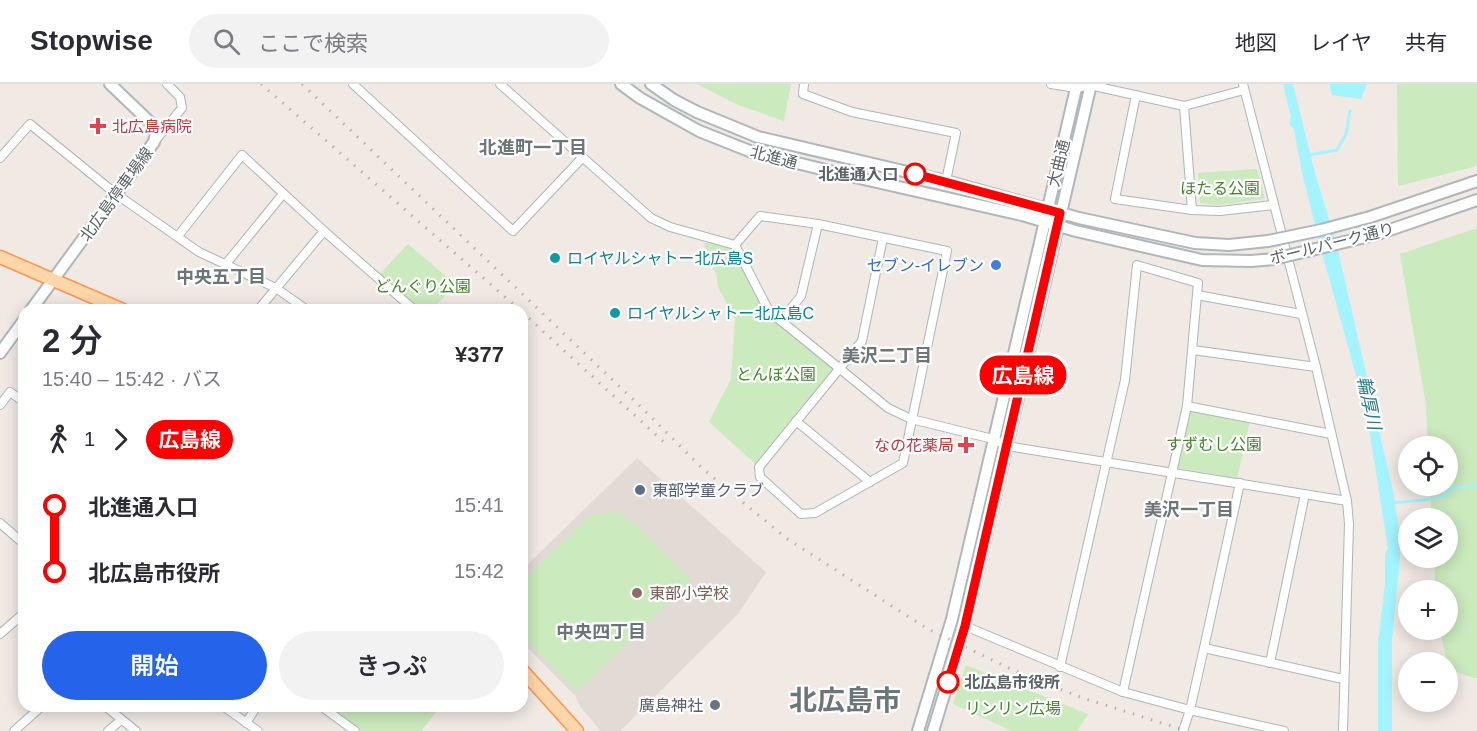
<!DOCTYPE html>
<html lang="ja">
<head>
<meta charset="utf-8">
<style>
	:root { --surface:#fff; --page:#f2f2f3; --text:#2b2b33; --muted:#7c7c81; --line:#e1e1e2; --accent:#2563eb }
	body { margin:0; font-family:Arial,"Noto Sans JP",sans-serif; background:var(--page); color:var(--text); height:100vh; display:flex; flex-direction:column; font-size:22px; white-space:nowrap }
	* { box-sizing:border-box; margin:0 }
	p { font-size:20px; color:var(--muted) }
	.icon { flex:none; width:33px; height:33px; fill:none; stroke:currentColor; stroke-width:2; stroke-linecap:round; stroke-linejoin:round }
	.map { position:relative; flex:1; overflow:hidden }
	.panel { position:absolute; left:18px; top:220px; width:510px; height:408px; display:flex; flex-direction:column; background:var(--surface); border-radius:18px; box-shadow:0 3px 15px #0003 }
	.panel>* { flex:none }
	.badge { padding:0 12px; border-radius:20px; font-size:21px; line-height:39px }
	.buttons { position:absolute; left:1398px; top:352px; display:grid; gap:12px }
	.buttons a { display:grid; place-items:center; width:60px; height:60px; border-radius:50%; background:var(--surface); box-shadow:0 3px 15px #0003; font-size:30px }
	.map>.badge { position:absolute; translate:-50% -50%; box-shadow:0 0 0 3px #fff }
	.legs { display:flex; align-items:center; gap:9px; height:66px; padding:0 24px; font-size:20px }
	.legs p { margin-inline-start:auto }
	.head { display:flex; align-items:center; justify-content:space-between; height:102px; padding:0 24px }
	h1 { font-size:33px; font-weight:600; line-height:45px }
	.button { display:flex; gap:12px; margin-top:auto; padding:12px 24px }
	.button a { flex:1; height:69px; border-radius:36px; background:var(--accent); color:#fff; font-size:24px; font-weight:600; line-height:69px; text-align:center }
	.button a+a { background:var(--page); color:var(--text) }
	ul { padding:0 24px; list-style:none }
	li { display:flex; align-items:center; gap:21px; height:66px; font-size:22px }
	li i { display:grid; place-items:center; width:9px; height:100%; margin:0 8px; background:currentColor }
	li i::after { content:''; width:15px; height:15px; margin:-8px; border:4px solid; border-radius:50%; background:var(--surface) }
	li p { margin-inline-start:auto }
	li:first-child i { background:linear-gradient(#0000 50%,currentColor 0) }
	li:last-child i { background:linear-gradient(currentColor 50%,#0000 0) }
	header { display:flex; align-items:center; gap:36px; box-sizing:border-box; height:84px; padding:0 30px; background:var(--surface); border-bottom:2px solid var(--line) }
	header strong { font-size:28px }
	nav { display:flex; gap:33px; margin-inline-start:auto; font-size:21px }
	.search { width:420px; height:54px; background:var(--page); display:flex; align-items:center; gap:15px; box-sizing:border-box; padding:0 21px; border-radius:33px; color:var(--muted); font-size:22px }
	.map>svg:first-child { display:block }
	.education { fill:#e2dad4 }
	.green { fill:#cbeabd }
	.water { fill:#a4f4ff }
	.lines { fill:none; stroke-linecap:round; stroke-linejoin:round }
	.stream { stroke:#a4f4ff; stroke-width:3 }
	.street-casing { stroke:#afb5b8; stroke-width:10 }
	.secondary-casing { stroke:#b0b7ba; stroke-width:14 }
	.primary-casing { stroke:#ff964d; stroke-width:15 }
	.street { stroke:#fff; stroke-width:8 }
	.secondary { stroke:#fff; stroke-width:10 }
	.primary { stroke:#ffd6a9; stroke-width:12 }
	.rail { stroke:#b1b2b3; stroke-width:3; stroke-dasharray:1.5 8; stroke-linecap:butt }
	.secondary-bridge-casing { stroke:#b0b7ba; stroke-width:14; stroke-linecap:butt }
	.secondary-bridge { stroke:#fff; stroke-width:10 }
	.line-1-casing { stroke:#fff; stroke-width:14 }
	.line-1 { stroke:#f00; stroke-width:9 }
	.health-dot { fill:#e0444e; stroke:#fff; stroke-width:2 }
	.stop-1-dot { fill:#fff; stroke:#f00; stroke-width:3 }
	.culture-dot { fill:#0f9aa8; stroke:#fff; stroke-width:2 }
	.shop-dot { fill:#3f7fe0; stroke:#fff; stroke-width:2 }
	.service-dot { fill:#5c6f8a; stroke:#fff; stroke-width:2 }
	.education-dot { fill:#8d6e63; stroke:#fff; stroke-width:2 }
	.worship-dot { fill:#6b7280; stroke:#fff; stroke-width:2 }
	.labels { text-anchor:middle; stroke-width:4.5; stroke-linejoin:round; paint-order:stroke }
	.health-label { font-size:16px; fill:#be3a42; stroke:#fff; text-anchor:start }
	.street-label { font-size:16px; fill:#5b6366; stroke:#fff }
	.stop-label { font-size:16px; font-weight:bold; fill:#5b6366; stroke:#fff; text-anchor:end }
	.park-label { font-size:16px; fill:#43852c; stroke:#fff }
	.culture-label { font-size:16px; fill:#0d838f; stroke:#fff; text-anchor:start }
	.shop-label { font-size:16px; fill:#366cbe; stroke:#fff; text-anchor:end }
	.service-label { font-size:16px; fill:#4e5e75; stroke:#fff; text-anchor:start }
	.education-label { font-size:16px; fill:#785e54; stroke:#fff; text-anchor:start }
	.worship-label { font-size:16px; fill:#5b616d; stroke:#fff; text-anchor:end }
	.neighbourhood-label { font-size:18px; font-weight:bold; fill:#6c7678; stroke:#fff }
	.water-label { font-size:18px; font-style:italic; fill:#2c798c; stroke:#fff }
	.town-label { font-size:28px; font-weight:bold; fill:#6c7678; stroke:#fff }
</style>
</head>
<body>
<header>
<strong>Stopwise</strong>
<div class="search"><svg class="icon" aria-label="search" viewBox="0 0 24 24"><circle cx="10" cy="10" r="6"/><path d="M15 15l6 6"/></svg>ここで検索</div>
<nav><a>地図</a><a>レイヤ</a><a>共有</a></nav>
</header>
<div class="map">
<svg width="1477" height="647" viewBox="0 0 1477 647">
	<rect width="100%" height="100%" fill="#f0e9e4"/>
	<!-- education -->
	<path class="education" d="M637,374L766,488L738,530L620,647H601L579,621L576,613L522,558V486Z"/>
	<!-- green -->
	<g class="green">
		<path d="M697,0H791L784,37L738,21Z"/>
		<path d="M1397,0H1477V82L1398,102Z"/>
		<path d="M1257,85L1265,115L1218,121L1200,119L1198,89Z"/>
		<path d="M1477,144V594H1474L1451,586L1447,578L1440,546H1448V507H1436L1434,474H1448V435H1432L1430,402H1448V363H1428L1426,321L1400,170Z"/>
		<path d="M704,159L735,161L769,227L839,283L759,383L709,338L731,295L735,235L718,203L716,189L707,175Z"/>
		<path d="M408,160L456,201L431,226H416L378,192Z"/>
		<path d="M1190,326L1250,337L1237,394L1177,384Z"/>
		<path d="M619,428L631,440L634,438L691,497L577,608L522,552V497L591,431Z"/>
		<path d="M966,581L1088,630L1077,647H1012L953,620Z"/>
		<path d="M322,623L439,622L440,623L421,647H356Z"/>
	</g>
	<!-- water -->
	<g class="water">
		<path d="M1283,0H1293L1315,89L1337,162L1394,412L1400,453V474L1392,555V647H1378V558L1385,501V470L1388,465L1367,331L1321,165L1302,89L1294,45L1289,40L1291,33Z"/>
		<path d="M1329,0H1367L1361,15L1332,11Z"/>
	</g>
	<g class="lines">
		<!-- stream -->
		<g class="stream">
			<path d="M1309,71L1337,66L1346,50L1350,27"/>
			<path d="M1393,419L1441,414L1453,404L1477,401"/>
		</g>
		<!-- street casing -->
		<g class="street-casing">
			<g id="street">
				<path d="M353,0L513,147L582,74"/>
				<path d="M500,0L651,134L670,143L735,161L769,227L888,324L911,335L993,355L1007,362L1347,417"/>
				<path d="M804,0L803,10L852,28L956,49L946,97"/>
				<path d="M1051,0L1076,4L1090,1L1184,22L1244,6"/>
				<path d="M1243,0L1316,283L1347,417L1349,440L1343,647"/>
				<path d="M1136,11L1115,115L1192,126L1220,127L1273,121"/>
				<path d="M1184,22L1192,126"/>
				<path d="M155,57L182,24L180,13L167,0"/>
				<path d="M0,74L30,40L116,110L199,168L276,204L307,226"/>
				<path d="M178,152L242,71L324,147L411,223L413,226"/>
				<path d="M735,161L760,132L818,140L947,167L903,379L815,429L801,430L760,393L759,383L862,257L883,154"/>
				<path d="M225,181L283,110"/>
				<path d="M1197,211L1301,230"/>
				<path d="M258,226L324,147"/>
				<path d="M781,237L801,212L818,140"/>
				<path d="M1193,266L1316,283"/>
				<path d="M0,321L10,308L24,318"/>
				<path d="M1187,322L1331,350"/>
				<path d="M796,337L870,398"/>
				<path d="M0,439L24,460"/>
				<path d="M965,542L1123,608L1190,626L1284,647"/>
				<path d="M0,550L24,529"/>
				<path d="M1204,564L1343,595"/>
				<path d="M1270,579L1305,410"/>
				<path d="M1060,583L1125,296L1137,181L1198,199L1187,322L1123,608"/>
				<path d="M105,622L136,647"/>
				<path d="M223,622L258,647"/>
				<path d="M321,622L355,647"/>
				<path d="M246,639L257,622"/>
				<path d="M14,647L42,622"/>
				<path d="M108,647L121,636"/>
				<path d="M1183,647L1190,626L1204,564L1240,399"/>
			</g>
		</g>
		<!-- secondary casing -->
		<g class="secondary-casing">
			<g id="secondary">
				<path d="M621,0L640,14L699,47L752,68L846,91L1022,131L1076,147L1202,176L1251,177L1274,175"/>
				<path d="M651,0L674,16L697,28L758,53L946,97L1079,134L1195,159L1229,161L1268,157"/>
				<path d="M1370,133L1477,97"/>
				<path d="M1378,150L1477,116"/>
				<path d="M31,226L154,58L156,50L153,41L110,0"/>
				<path d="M0,269L24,236"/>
				<path d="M918,647L952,535L1077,0"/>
				<path d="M933,647L965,542L1091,0"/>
			</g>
		</g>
		<!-- primary casing -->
		<g class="primary-casing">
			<g id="primary">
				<path d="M0,173L123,226"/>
				<path d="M522,586L577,647"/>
			</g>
		</g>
		<!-- street -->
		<use href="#street" class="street"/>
		<!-- secondary -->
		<use href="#secondary" class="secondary"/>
		<!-- primary -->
		<use href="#primary" class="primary"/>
		<!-- rail -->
		<g class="rail">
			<path d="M261,0L520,226"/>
			<path d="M302,0L642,324L703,385L786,454L926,544L1015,587L1080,613L1187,647"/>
			<path d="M522,228L666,360"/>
		</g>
		<!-- secondary-bridge casing -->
		<g class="secondary-bridge-casing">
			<g id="secondary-bridge">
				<path d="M1268,157L1321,146L1370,133"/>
				<path d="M1274,175L1378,150"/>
			</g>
		</g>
		<!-- secondary-bridge -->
		<use href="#secondary-bridge" class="secondary-bridge"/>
	</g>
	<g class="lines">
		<!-- line-1 casing -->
		<g class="line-1-casing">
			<path id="line-1" d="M915,90L1060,129L965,542L948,598"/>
		</g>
		<!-- line-1 -->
		<use href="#line-1" class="line-1"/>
	</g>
	<!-- markers -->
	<g class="health-dot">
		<path d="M95 33h6v6h6v6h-6v6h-6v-6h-6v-6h6z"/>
		<path d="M963 352h6v6h6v6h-6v6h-6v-6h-6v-6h6z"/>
	</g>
	<g class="stop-1-dot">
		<circle cx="915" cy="90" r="10"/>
		<circle cx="948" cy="598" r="10"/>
	</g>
	<g class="culture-dot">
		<circle cx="555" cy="174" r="6"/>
		<circle cx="615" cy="229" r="6"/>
	</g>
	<circle class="shop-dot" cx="996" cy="181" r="6"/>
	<circle class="service-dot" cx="640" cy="406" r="6"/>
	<circle class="education-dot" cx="637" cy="509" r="6"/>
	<circle class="worship-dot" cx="715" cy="621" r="6"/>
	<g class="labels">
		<!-- health labels -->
		<g class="health-label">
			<text x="112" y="48">北広島病院</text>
			<text x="954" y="367" text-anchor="end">なの花薬局</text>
		</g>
		<!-- street labels -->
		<g class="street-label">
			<text transform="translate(774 73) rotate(15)" y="6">北進通</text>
			<text transform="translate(1058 79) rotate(-76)" y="6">大曲通</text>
			<text transform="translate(116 110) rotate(-54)" y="6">北広島停車場線</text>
			<text transform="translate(1332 159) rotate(-14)" y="6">ボールパーク通り</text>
		</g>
		<!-- stop labels -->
		<g class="stop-label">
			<text x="898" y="96">北進通入口</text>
			<text x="964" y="604" text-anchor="start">北広島市役所</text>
		</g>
		<!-- park labels -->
		<g class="park-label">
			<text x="1220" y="110">ほたる公園</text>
			<text x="423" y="208">どんぐり公園</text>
			<text x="776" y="296">とんぼ公園</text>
			<text x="1214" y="366">すずむし公園</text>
			<text x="1013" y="630">リンリン広場</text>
		</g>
		<!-- culture labels -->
		<g class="culture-label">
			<text x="567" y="180">ロイヤルシャトー北広島S</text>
			<text x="627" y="235">ロイヤルシャトー北広島C</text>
		</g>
		<!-- shop labels -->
		<g class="shop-label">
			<text x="984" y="187">セブン-イレブン</text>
		</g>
		<!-- service labels -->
		<g class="service-label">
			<text x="652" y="412">東部学童クラブ</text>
		</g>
		<!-- education labels -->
		<g class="education-label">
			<text x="649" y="515">東部小学校</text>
		</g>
		<!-- worship labels -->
		<g class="worship-label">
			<text x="703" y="627">廣島神社</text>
		</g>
		<!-- neighbourhood labels -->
		<g class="neighbourhood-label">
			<text x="533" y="70">北進町一丁目</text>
			<text x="221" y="199">中央五丁目</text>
			<text x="887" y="278">美沢二丁目</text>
			<text x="1189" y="432">美沢一丁目</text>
			<text x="601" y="554">中央四丁目</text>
		</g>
		<!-- water labels -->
		<g class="water-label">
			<text transform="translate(1369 319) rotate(78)" y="6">輪厚川</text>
		</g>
		<!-- town labels -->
		<g class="town-label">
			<text x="845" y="626">北広島市</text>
		</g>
	</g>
</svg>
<div class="buttons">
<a><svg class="icon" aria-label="locate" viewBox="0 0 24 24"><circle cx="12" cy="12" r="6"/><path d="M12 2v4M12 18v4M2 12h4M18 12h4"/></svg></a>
<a><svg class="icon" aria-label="layers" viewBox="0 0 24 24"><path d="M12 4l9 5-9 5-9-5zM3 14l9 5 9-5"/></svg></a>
<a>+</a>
<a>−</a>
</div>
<b class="badge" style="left:1023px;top:291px;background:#f00;color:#fff">広島線</b>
<section class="panel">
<div class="head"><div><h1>2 分</h1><p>15:40 – 15:42 · バス</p></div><b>¥377</b></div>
<div class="legs"><svg class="icon" aria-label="walk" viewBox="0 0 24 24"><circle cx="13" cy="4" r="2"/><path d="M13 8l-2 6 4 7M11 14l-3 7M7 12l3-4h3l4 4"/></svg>1<svg class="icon" aria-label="forward" viewBox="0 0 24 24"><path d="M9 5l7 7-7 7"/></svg><b class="badge" style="background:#f00;color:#fff">広島線</b></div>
<ul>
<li><i style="color:#f00"></i><b>北進通入口</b><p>15:41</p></li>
<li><i style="color:#f00"></i><b>北広島市役所</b><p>15:42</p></li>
</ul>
<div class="button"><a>開始</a><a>きっぷ</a></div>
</section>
</div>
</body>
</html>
